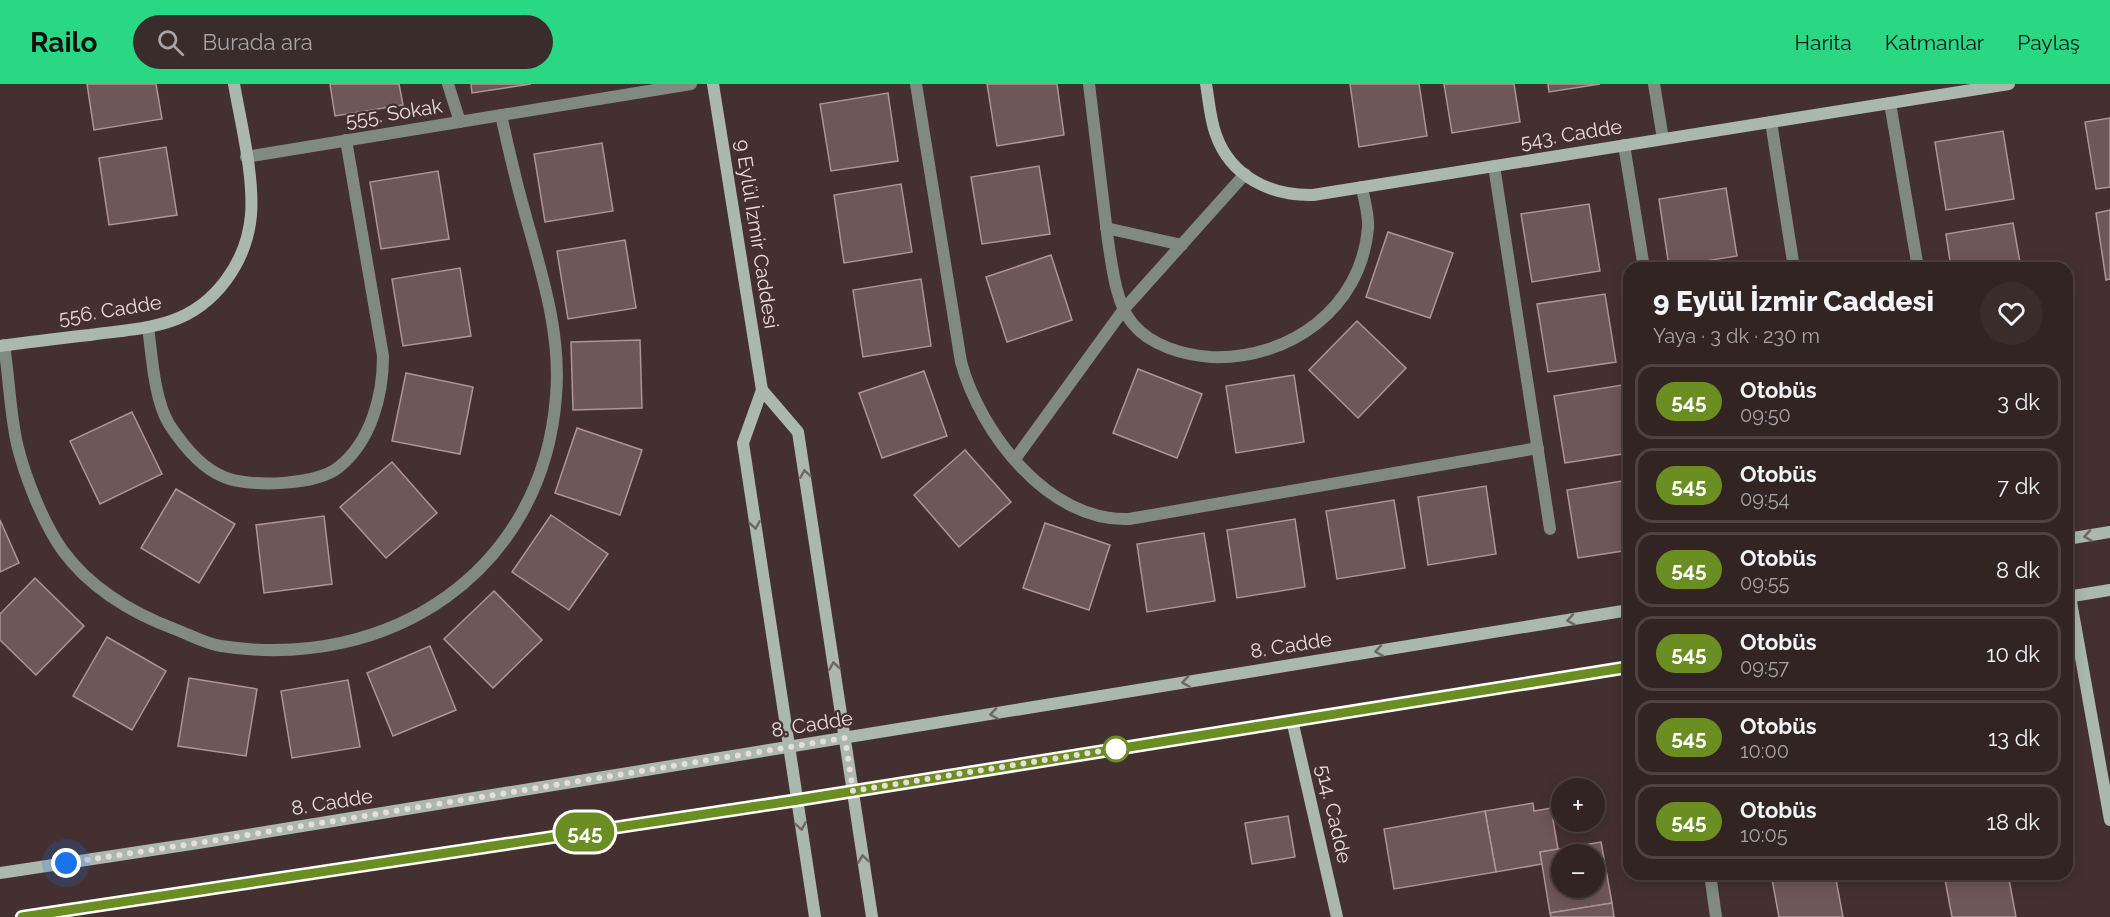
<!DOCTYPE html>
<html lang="tr">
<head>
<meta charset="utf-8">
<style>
	:root { --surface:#332424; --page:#3b2c2c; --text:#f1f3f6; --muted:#a9a4a6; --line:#4e4141; --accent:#2ad884 }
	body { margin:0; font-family:Raleway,sans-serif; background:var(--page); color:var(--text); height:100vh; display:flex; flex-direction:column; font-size:22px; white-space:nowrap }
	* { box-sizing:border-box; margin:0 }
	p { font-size:20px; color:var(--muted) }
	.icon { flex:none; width:33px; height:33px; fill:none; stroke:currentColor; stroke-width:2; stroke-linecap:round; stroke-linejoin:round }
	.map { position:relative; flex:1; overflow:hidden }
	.panel { position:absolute; left:1623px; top:178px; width:450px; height:618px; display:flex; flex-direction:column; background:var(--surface); border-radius:18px; box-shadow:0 3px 15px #0003,0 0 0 2px var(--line) }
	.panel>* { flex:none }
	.badge { padding:0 12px; border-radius:20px; font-size:21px; line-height:39px }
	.fabs { position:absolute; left:1551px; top:694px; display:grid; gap:12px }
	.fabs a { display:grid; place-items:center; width:54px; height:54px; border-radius:50%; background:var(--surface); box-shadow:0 3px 15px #0003,0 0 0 2px var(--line); font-size:30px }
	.you { position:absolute; width:30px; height:30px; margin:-15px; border:4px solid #fff; border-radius:50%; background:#1a73e8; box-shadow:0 0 0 9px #1a73e833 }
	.map>.badge { position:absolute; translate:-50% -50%; box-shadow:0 0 0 3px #fff }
	.round { display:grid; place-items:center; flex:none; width:63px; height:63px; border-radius:32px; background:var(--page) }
	.headline { display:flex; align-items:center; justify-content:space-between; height:102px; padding:0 30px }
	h1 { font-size:28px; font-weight:800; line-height:45px }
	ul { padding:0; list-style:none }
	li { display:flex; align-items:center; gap:18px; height:75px; margin:0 12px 9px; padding:0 18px; border:3px solid var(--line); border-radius:18px }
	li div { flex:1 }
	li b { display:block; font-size:22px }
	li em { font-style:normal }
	li .badge { min-width:66px; font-weight:700; text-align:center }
	header { display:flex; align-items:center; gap:36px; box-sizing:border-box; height:84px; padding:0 30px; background:var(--accent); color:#111 }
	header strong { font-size:28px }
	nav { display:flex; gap:33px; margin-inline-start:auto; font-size:21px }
	.search { width:420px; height:54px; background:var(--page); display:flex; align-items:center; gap:15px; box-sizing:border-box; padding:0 21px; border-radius:33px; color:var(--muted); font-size:22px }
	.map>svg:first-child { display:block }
	.building { fill:#6e5757; stroke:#af9595; stroke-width:1.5; fill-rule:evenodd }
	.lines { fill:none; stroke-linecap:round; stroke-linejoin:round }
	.street { stroke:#818983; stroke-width:12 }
	.secondary { stroke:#aab8af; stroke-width:12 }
	.oneway { stroke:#6d6663 }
	.line-casing { stroke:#fff; stroke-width:14 }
	.line { stroke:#6b8e23; stroke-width:9 }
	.walk { stroke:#eadcdc; stroke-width:6; stroke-dasharray:0 10.8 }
	.stop-dot { fill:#fff; stroke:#6b8e23; stroke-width:3 }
	.labels { text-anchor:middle; stroke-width:4.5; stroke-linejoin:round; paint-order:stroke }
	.street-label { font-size:20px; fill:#eadcdc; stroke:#443030 }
</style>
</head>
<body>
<header>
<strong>Railo</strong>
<div class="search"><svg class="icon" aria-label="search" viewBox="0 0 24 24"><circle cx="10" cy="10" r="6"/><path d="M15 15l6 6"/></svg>Burada ara</div>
<nav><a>Harita</a><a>Katmanlar</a><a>Paylaş</a></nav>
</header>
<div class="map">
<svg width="2110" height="833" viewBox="0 0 2110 833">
	<rect width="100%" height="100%" fill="#443030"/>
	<!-- building -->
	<g class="building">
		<path d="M87,0H156L162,35L94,46Z"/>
		<path d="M330,0H399L403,21L335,32Z"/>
		<path d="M471,0H531L472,9Z"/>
		<path d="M987,0H1057L1064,51L997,62Z"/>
		<path d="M1350,0H1419L1427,52L1359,63Z"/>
		<path d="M1444,0H1514L1520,38L1452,49Z"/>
		<path d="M1548,0H1600L1549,8Z"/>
		<path d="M888,9L898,77L831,87L820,20Z"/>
		<path d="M2110,34V103L2096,105L2085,38Z"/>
		<path d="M2003,47L2014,115L1946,126L1935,58Z"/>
		<path d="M602,59L613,127L545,138L534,70Z"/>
		<path d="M166,63L177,131L109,141L99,74Z"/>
		<path d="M1039,82L1050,150L982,160L971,93Z"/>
		<path d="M438,87L449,155L381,165L370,98Z"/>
		<path d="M901,100L912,168L844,179L834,111Z"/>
		<path d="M1726,104L1737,172L1669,183L1659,115Z"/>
		<path d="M1589,120L1600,187L1532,198L1521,130Z"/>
		<path d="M2110,126V195L2106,196L2096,129Z"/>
		<path d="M2013,139L2021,184H1951L1946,150Z"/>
		<path d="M1388,148L1453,169L1430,234L1366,213Z"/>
		<path d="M625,156L636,224L568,235L557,167Z"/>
		<path d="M1051,171L1072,236L1007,258L986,193Z"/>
		<path d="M460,184L471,252L403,262L392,195Z"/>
		<path d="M921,195L931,262L863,273L853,206Z"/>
		<path d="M1605,210L1616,278L1548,288L1537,220Z"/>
		<path d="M1357,237L1406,284L1358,334L1309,286Z"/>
		<path d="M640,256L642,324L573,326L571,258Z"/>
		<path d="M1138,285L1202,310L1177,374L1113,349Z"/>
		<path d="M924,287L947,352L882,374L859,309Z"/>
		<path d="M406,289L473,303L460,370L392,357Z"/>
		<path d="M1294,291L1304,358L1236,369L1226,302Z"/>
		<path d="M1622,301L1629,345V369L1565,379L1554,312Z"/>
		<path d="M132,328L162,390L100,420L70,357Z"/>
		<path d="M577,344L642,366L620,431L555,409Z"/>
		<path d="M965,366L1011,418L959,463L914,411Z"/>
		<path d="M392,378L437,429L386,474L340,423Z"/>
		<path d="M1629,396V466L1578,474L1567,406Z"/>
		<path d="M1486,402L1496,470L1428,481L1418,413Z"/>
		<path d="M176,405L235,440L199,499L141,464Z"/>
		<path d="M1394,416L1405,484L1337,495L1326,427Z"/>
		<path d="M551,431L608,470L569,526L512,488Z"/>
		<path d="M324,432L332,500L264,509L256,441Z"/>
		<path d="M1295,435L1305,503L1237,514L1227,446Z"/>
		<path d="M0,436L19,479L0,488Z"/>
		<path d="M1045,439L1110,461L1089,526L1023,504Z"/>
		<path d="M1204,449L1215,517L1147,528L1137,460Z"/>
		<path d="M35,494L84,542L36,591L0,556V530Z"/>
		<path d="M494,507L542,556L493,604L444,555Z"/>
		<path d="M107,553L166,587L132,646L73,612Z"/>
		<path d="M430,562L456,626L393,652L367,589Z"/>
		<path d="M189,594L257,605L246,672L178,662Z"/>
		<path d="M348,596L360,663L292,674L281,607Z"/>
		<path d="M1533,719L1534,727L1551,724L1558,765L1540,768L1542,780L1496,788L1485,727Z"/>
		<path d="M1485,727L1496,788L1394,805L1384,745Z"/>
		<path d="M1288,732L1295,773L1252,780L1245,739Z"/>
		<path d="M1601,758L1612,819L1550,829L1540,768ZM1562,771H1594V804H1562Z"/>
		<path d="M1771,790H1835L1843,833H1779Z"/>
		<path d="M1944,790H2008L2016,833H1952Z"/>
		<path d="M1612,819L1614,833H1551L1550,829Z"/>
	</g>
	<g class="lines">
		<!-- street -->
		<g class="street">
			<path d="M448,0L460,38"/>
			<path d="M916,0L961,278C980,348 1048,438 1129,435L1538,364"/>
			<path d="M1089,0L1108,157C1112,182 1116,221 1133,240C1151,262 1184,271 1211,273C1289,276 1361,225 1368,144C1369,131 1364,116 1362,103"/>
			<path d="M1654,0L1663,55"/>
			<path d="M1890,19L1918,184"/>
			<path d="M1771,38L1794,184"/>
			<path d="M1624,61L1644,184"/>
			<path d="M246,73L691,0"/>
			<path d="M1494,82L1550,445"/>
			<path d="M1106,144L1182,161"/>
			<path d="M148,243C152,272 154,315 169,340C182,360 201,384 224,393C250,404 317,401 339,383C371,357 383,312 383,272L346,56"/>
			<path d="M4,261C9,293 10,328 17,360C25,393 43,439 63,467C91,505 134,530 177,546C190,551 206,560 221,562C389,588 543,488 556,312C562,243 537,176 520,111C513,85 507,58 501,31"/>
			<path d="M1015,375L1124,225L1245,90"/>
			<path d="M1710,790L1716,833"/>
		</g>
		<!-- secondary -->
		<g class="secondary">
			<path d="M713,0L762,306"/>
			<path d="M1206,0C1209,17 1210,35 1216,51C1231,93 1271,112 1313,111L2009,0"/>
			<path d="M0,262C30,258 60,254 90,251C117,247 145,246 171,237C216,222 247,177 251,131C254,91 241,40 234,0"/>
			<path d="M2067,455L2110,448"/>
			<path d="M2070,512L2110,736"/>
			<path d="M2067,513L2110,506"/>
			<path d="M1292,636L1337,833"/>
			<path d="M0,789L198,759L1629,526"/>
			<path d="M21,833L797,716L1629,583"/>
			<path d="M815,833L743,359L762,306L798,348L872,833"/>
		</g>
	</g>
	<!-- one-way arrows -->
	<defs><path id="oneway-chevron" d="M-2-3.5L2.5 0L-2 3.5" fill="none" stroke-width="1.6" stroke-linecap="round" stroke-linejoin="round" transform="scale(1.5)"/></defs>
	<g class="oneway">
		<use href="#oneway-chevron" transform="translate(805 390) rotate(-99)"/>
		<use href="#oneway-chevron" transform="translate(755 441) rotate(81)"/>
		<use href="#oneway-chevron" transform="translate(2088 452) rotate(171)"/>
		<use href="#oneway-chevron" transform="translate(1571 536) rotate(171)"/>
		<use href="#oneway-chevron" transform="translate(1379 567) rotate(171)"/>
		<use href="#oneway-chevron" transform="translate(834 582) rotate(-99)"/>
		<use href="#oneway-chevron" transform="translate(1186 598) rotate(171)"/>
		<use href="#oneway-chevron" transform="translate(994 630) rotate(171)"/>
		<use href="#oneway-chevron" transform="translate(801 742) rotate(81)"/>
		<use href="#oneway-chevron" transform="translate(863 775) rotate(-99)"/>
	</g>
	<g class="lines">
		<!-- line casing -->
		<g class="line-casing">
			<path id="line" d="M22,833L798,716L1629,583"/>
		</g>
		<!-- line -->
		<use href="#line" class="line"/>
		<!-- walk -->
		<path class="walk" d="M66,779L198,759L845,654L853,707L1126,663L1116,665"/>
	</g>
	<!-- markers -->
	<circle class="stop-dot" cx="1116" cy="665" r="12"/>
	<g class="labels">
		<!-- street labels -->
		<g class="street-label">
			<text transform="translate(394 29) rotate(-9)" y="7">555. Sokak</text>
			<text transform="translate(1571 50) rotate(-9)" y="7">543. Cadde</text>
			<text transform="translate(757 150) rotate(81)" y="7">9 Eylül İzmir Caddesi</text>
			<text transform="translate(110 226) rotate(-9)" y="7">556. Cadde</text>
			<text transform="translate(1291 561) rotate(-9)" y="7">8. Cadde</text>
			<text transform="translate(812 640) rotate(-9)" y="7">8. Cadde</text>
			<text transform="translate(332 718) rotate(-9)" y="7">8. Cadde</text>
			<text transform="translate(1334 730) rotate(77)" y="7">514. Cadde</text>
		</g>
	</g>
</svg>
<div class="fabs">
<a>+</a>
<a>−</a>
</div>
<div class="you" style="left:66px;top:779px"></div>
<b class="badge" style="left:585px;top:748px;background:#6b8e23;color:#fff">545</b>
<section class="panel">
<div class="headline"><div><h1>9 Eylül İzmir Caddesi</h1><p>Yaya · 3 dk · 230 m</p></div><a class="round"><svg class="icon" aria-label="heart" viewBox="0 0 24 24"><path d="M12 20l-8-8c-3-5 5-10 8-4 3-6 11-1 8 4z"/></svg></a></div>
<ul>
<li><span class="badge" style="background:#6b8e23;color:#fff">545</span><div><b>Otobüs</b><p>09:50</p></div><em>3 dk</em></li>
<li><span class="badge" style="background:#6b8e23;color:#fff">545</span><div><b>Otobüs</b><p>09:54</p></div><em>7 dk</em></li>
<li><span class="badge" style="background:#6b8e23;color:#fff">545</span><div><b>Otobüs</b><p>09:55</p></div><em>8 dk</em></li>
<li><span class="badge" style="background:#6b8e23;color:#fff">545</span><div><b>Otobüs</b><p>09:57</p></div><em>10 dk</em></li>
<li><span class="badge" style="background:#6b8e23;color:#fff">545</span><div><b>Otobüs</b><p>10:00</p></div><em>13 dk</em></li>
<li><span class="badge" style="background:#6b8e23;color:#fff">545</span><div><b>Otobüs</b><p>10:05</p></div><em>18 dk</em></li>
</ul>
</section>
</div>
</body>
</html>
